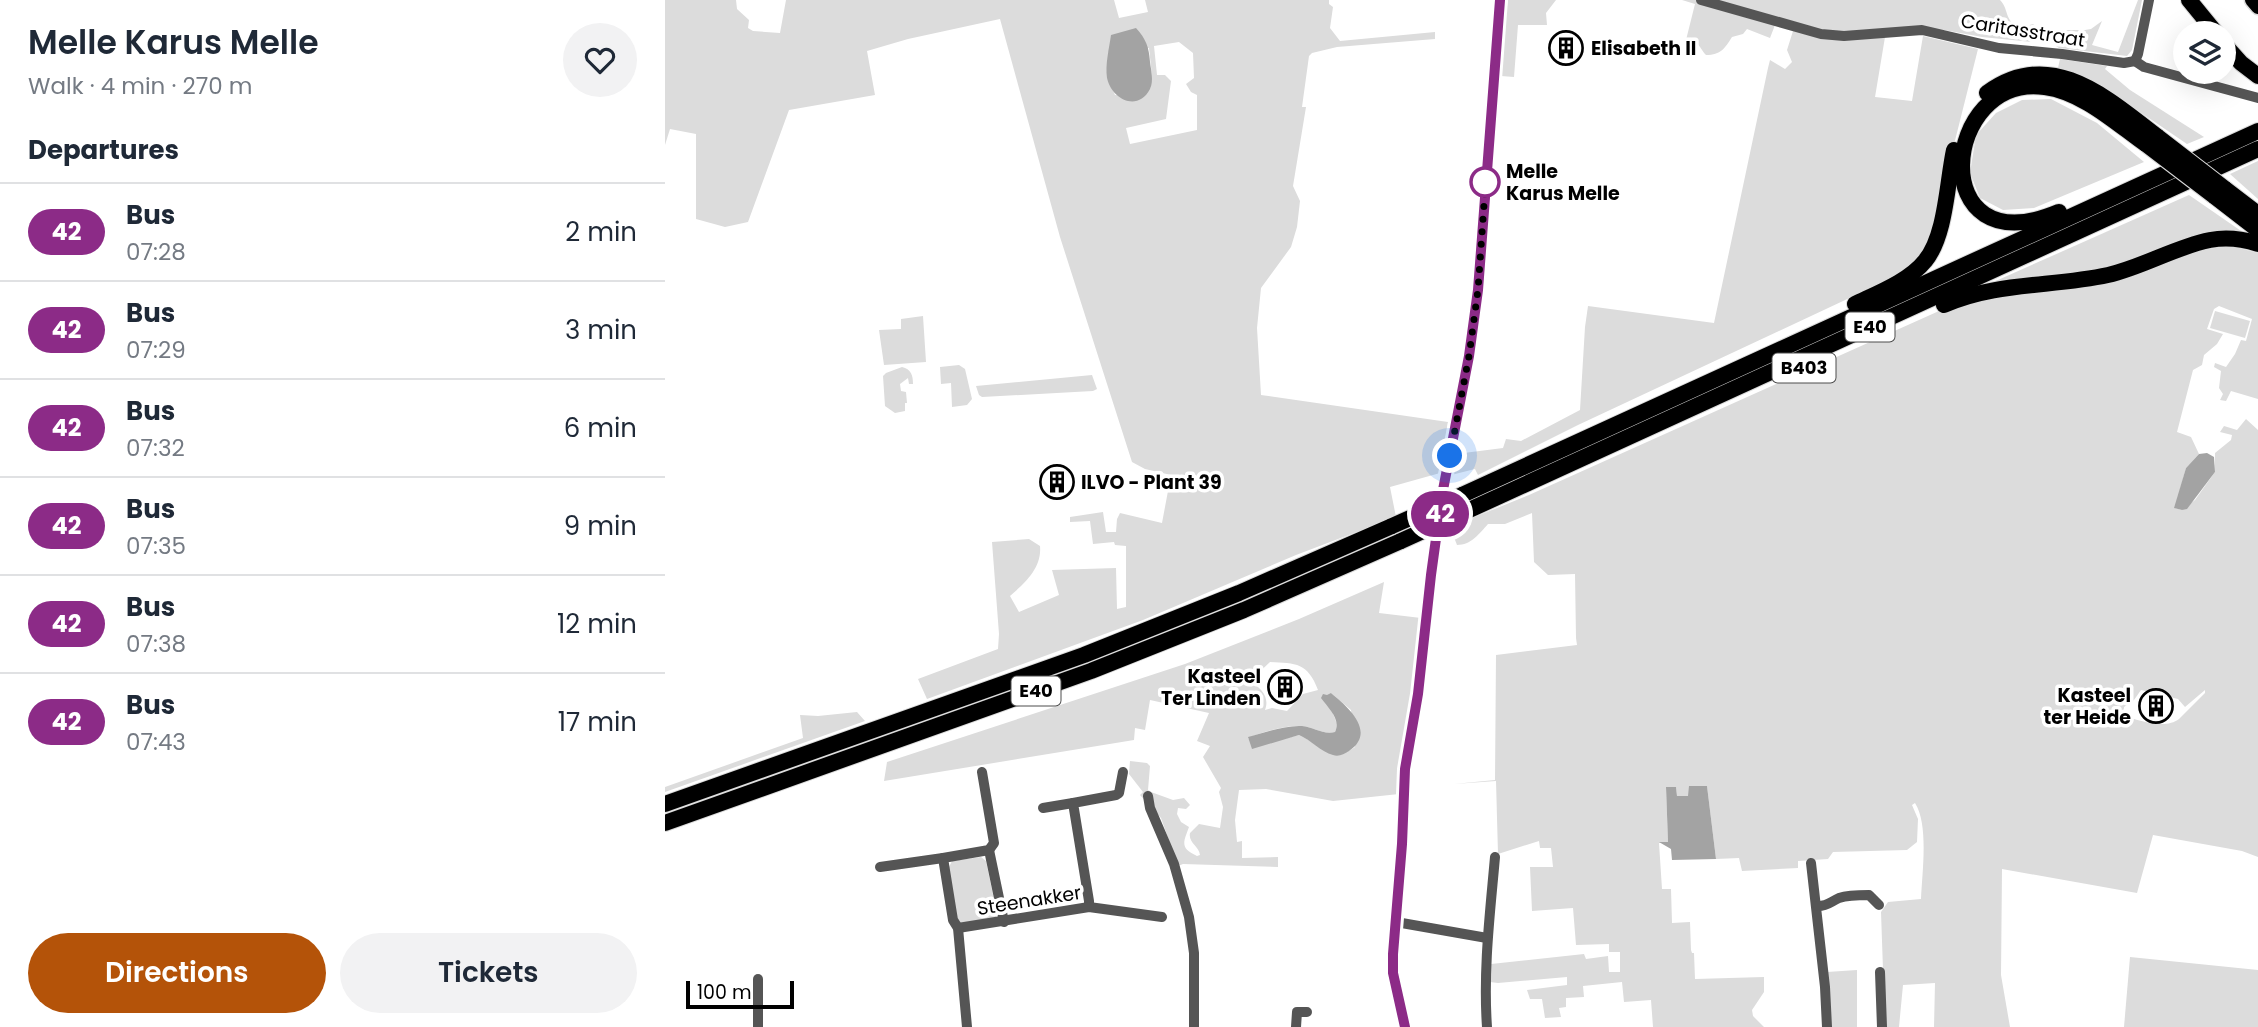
<!DOCTYPE html>
<html lang="en">
<head>
<meta charset="utf-8">
<style>
	:root { --surface:#fff; --page:#f2f2f3; --text:#1f2937; --muted:#747a83; --line:#e0e1e3; --accent:#b45309 }
	body { margin:0; font-family:Poppins,sans-serif; background:var(--page); color:var(--text); height:100vh; display:flex; flex-direction:column; font-size:26px; white-space:nowrap }
	* { box-sizing:border-box; margin:0 }
	p { font-size:23px; color:var(--muted) }
	.icon { flex:none; width:38px; height:38px; fill:none; stroke:currentColor; stroke-width:2; stroke-linecap:round; stroke-linejoin:round }
	.map { position:relative; flex:1; overflow:hidden }
	.drawer { display:flex; flex-direction:column; background:var(--surface); width:665px }
	.drawer>* { flex:none }
	.badge { padding:0 14px; border-radius:23px; font-size:24px; line-height:46px }
	.buttons { position:absolute; left:1508px; top:21px; display:grid; gap:14px }
	.buttons a { display:grid; place-items:center; width:63px; height:63px; border-radius:50%; background:var(--surface); box-shadow:0 7px 28px #0002; font-size:35px }
	.scale { position:absolute; left:21px; bottom:18px; width:108px; box-sizing:border-box; padding-left:7px; border:4px solid #000; border-top:0; font-size:19px; line-height:24px; white-space:nowrap; color:#000; -webkit-text-stroke:5px #fff; paint-order:stroke }
	.you { position:absolute; width:35px; height:35px; margin:-18px; border:5px solid #fff; border-radius:50%; background:#1a73e8; box-shadow:0 0 0 10px #1a73e833 }
	.map>.badge { position:absolute; translate:-50% -50%; box-shadow:0 0 0 4px #fff }
	h2 { padding:0 28px; font-size:26px; line-height:63px }
	.round { display:grid; place-items:center; flex:none; width:74px; height:74px; border-radius:37px; background:var(--page) }
	.overview { display:flex; align-items:center; justify-content:space-between; height:119px; padding:0 28px }
	h1 { font-size:33px; font-weight:600; line-height:52px }
	.cta { display:flex; gap:14px; margin-top:auto; padding:14px 28px }
	.cta a { flex:1; height:80px; border-radius:42px; background:var(--accent); color:#fff; font-size:28px; font-weight:600; line-height:80px; text-align:center }
	.cta a+a { background:var(--page); color:var(--text) }
	ul { padding:0; list-style:none }
	li { display:flex; align-items:center; gap:21px; height:98px; padding:0 28px; border-top:2px solid var(--line) }
	li div { flex:1 }
	li b { display:block; font-size:26px }
	li em { font-style:normal }
	li .badge { min-width:77px; font-weight:700; text-align:center }
	main { display:flex; flex:1; min-height:0 }
	.map>svg:first-child { display:block }
	.green { fill:#dcdcdc; fill-rule:evenodd }
	.water { fill:#a3a3a3 }
	.lines { fill:none; stroke-linecap:round; stroke-linejoin:round }
	.major-casing { stroke:#dbdbdb; stroke-width:17 }
	.highway-casing { stroke:#dbdbdb; stroke-width:18 }
	.minor { stroke:#555; stroke-width:10 }
	.major { stroke:#000; stroke-width:14 }
	.highway { stroke:#000; stroke-width:16 }
	.highway-bridge-casing { stroke:#dbdbdb; stroke-width:18; stroke-linecap:butt }
	.highway-bridge { stroke:#000; stroke-width:16 }
	.line-casing { stroke:#fff; stroke-width:16 }
	.line { stroke:#8c2b87; stroke-width:10 }
	.walk { stroke:#000; stroke-width:7; stroke-dasharray:0 12.6 }
	.stop-dot { fill:#fff; stroke:#8c2b87; stroke-width:3.5 }
	.labels { text-anchor:middle; stroke-width:7; stroke-linejoin:round; paint-order:stroke }
	.shield { fill:#fff; stroke:#4c4c4c; stroke-width:2 }
	.shield-label { font-size:18px; font-weight:bold; fill:#000 }
	.street-label { font-size:19px; fill:#000; stroke:#fff }
	.poi-label { font-size:19px; font-weight:bold; fill:#000; stroke:#fff; text-anchor:start }
	.stop-label { font-size:19px; font-weight:bold; fill:#000; stroke:#fff; text-anchor:start }
</style>
</head>
<body>
<main>
<section class="drawer">
<div class="overview"><div><h1>Melle Karus Melle</h1><p>Walk · 4 min · 270 m</p></div><a class="round"><svg class="icon" aria-label="heart" viewBox="0 0 24 24"><path d="M12 20l-8-8c-3-5 5-10 8-4 3-6 11-1 8 4z"/></svg></a></div>
<h2>Departures</h2>
<ul>
<li><span class="badge" style="background:#8c2b87;color:#fff">42</span><div><b>Bus</b><p>07:28</p></div><em>2 min</em></li>
<li><span class="badge" style="background:#8c2b87;color:#fff">42</span><div><b>Bus</b><p>07:29</p></div><em>3 min</em></li>
<li><span class="badge" style="background:#8c2b87;color:#fff">42</span><div><b>Bus</b><p>07:32</p></div><em>6 min</em></li>
<li><span class="badge" style="background:#8c2b87;color:#fff">42</span><div><b>Bus</b><p>07:35</p></div><em>9 min</em></li>
<li><span class="badge" style="background:#8c2b87;color:#fff">42</span><div><b>Bus</b><p>07:38</p></div><em>12 min</em></li>
<li><span class="badge" style="background:#8c2b87;color:#fff">42</span><div><b>Bus</b><p>07:43</p></div><em>17 min</em></li>
</ul>
<div class="cta"><a>Directions</a><a>Tickets</a></div>
</section>
<div class="map">
<svg width="1593" height="1027" viewBox="0 0 1593 1027">
	<rect width="100%" height="100%" fill="#fff"/>
	<!-- green -->
	<g class="green">
		<path d="M0,0H71L72,9L84,20L83,28L88,31L115,33L121,0H449L454,18L483,12L480,0H664V4L668,7L665,28L675,41L770,32V39L672,47L647,53L644,56L637,107H641L628,186L635,201L632,227L626,247L596,288L592,328L596,395L783,422L775,473L725,487L731,517L631,555L478,620L262,699L253,679L333,649L334,634L327,542L364,539L375,546C377,568 360,583 345,596L354,612L394,595L387,570L451,568L452,609L461,607V546L450,545L449,542L428,544L425,521L405,522V517L438,512L441,532H451L452,519L455,513L497,523L506,475L480,469L467,462L395,237L335,19L243,39L202,51L210,95L124,110L83,222L60,227L31,219V134L5,129L0,145ZM514,42L528,53L529,78L521,84L526,92L532,95V130L465,144L461,128L501,119L506,81L500,75H492L489,46ZM484,48L487,76L485,89L450,95L442,77L443,52Z"/>
		<path d="M843,0H891L881,13L882,25H853L849,77L836,76L832,73Z"/>
		<path d="M1017,0H1335C1344,9 1339,20 1354,28L1368,24L1371,26L1373,38L1367,42L1317,37L1279,30L1183,33L1110,25L1105,38L1082,29L1078,34L1067,37C1060,48 1056,55 1041,55C1033,46 1036,43 1021,40L1030,4Z"/>
		<path d="M1473,0H1477L1467,50L1462,56L1394,48L1384,41L1385,32L1388,30H1420L1426,29L1437,21L1427,45L1453,52Z"/>
		<path d="M1128,31L1220,37L1210,97L1247,101L1258,36L1313,49L1263,248L1242,271L913,425L813,475L810,469L786,475L791,454L838,448L841,439L856,441L915,410L920,327L923,306L1049,323L1103,68L1105,60L1120,69L1127,62L1122,50Z"/>
		<path d="M1395,59L1442,66L1440,69L1465,90L1539,137L1522,144L1453,97L1413,74L1393,68Z"/>
		<path d="M1386,99L1432,123L1479,162L1369,208L1338,210L1315,198L1305,173L1311,135L1331,113L1357,100Z"/>
		<path d="M1593,161V199L1565,174Z"/>
		<path d="M1524,195L1579,233L1438,271L1324,284Z"/>
		<path d="M1566,246L1593,253V399L1566,391L1561,401L1555,400L1558,394L1554,388L1556,371L1549,367L1550,363L1561,367L1570,354L1576,340L1581,341L1587,319L1554,306L1549,309L1542,329L1558,334L1552,344L1539,355L1537,365L1528,370L1512,432L1526,437L1534,454L1521,468L1510,508L1517,510L1530,500L1550,472V453L1566,440L1567,435L1555,432L1559,426L1572,430L1581,419L1593,430V857L1577,851L1488,835L1472,893L1337,869L1336,975L1345,1027H1269L1270,983L1238,985L1234,1027H1220L1216,912L1223,902L1256,899C1257,873 1264,825 1250,803L1247,805L1253,819L1252,842L1242,850L1168,852L1163,859L1133,861V868L1077,871L1074,858L1051,859L1042,786L1024,796H1012L1011,787L1001,788L1003,842L994,843L997,889H1006L1007,923L1025,922L1026,950L1027,953H1029L1030,979L1099,977V992L1087,1010L1088,1016L1099,1027H988L986,1000L959,1002L957,982L918,986L919,997L901,998V1007L894,1008L896,1017L880,1018L877,999H865L862,990L902,985V977L833,983L825,982L826,964L919,954L921,959L943,956L944,972H955V952H944V944L911,945L908,908L867,911L865,867H888L886,848H875L874,841L833,854L831,781L789,784L830,780L831,655L912,645L911,638L910,574L883,575L869,562L867,513L840,524H823C814,534 806,545 792,545L785,527L864,495L1303,298L1408,288L1463,278L1535,250ZM1476,690L1513,699L1520,707L1540,690V693L1514,719C1500,730 1474,720 1458,716L1459,707L1469,700Z"/>
		<path d="M1550,311L1585,321L1580,338L1545,328Z"/>
		<path d="M258,316L261,362L219,365L214,330L236,329V319Z"/>
		<path d="M294,365L300,369L307,399L302,405L287,407L286,383L276,384L275,367Z"/>
		<path d="M237,367C246,369 248,375 248,384H244L243,378L235,384L236,391L241,392L242,403H240V411L230,413L220,406L218,376L221,373Z"/>
		<path d="M427,375L432,389L428,391L317,397L314,395L311,386Z"/>
		<path d="M719,582L714,613L756,618L749,685L735,768L734,794L668,801L601,789L574,790L570,820L572,842L577,841V858L613,857V867L518,864L513,866L496,818L475,795L478,792L464,774L465,761L482,763L485,766L483,790L486,792L508,800L519,798L525,805L521,809L513,808L512,814L516,822L524,827C518,843 515,848 532,856L535,855C534,846 523,843 525,833L534,824L555,828L558,807L554,792L556,788L538,757L545,746L532,741L544,713L485,700L480,730L470,728L469,740L219,781L222,762L520,664L634,619ZM605,662C631,663 643,663 653,690L638,694L622,711L607,708L600,710C605,697 596,688 585,681ZM666,693L686,710L690,747C665,765 657,745 634,735L592,746L583,738C598,732 620,725 637,726C649,727 658,735 670,732C674,722 669,719 667,710C666,705 667,698 666,693Z"/>
		<path d="M192,712L200,721L0,792V787L138,738L135,715L153,716Z"/>
		<path d="M316,857L321,861L332,914L330,919L296,925L291,922L284,867L287,861Z"/>
		<path d="M1465,957L1593,970V1027H1459Z"/>
		<path d="M1192,970V1027H1163L1162,972Z"/>
	</g>
	<!-- water -->
	<g class="water">
		<path d="M471,28C481,39 484,47 485,62C486,70 489,81 485,89C473,112 447,100 442,78C440,64 444,49 446,35Z"/>
		<path d="M1534,454L1542,453L1549,457L1550,472L1522,509L1517,510L1509,508L1521,468Z"/>
		<path d="M666,693C683,707 712,732 684,751C679,754 674,757 668,755C656,752 646,740 634,735L587,749L583,737C599,733 620,725 637,726C649,727 658,735 670,732C676,719 664,709 656,698L658,694L662,695Z"/>
		<path d="M1024,786H1042L1051,859L1007,860L1006,849L994,842H1003L1001,787H1011L1012,796H1023Z"/>
	</g>
	<g class="lines">
		<!-- major casing -->
		<g class="major-casing">
			<path id="major" d="M1587,0L1593,7"/>
		</g>
		<!-- highway casing -->
		<g class="highway-casing">
			<g id="highway">
				<path d="M1524,0L1551,33"/>
				<path d="M1559,44L1576,63L1593,76"/>
				<path d="M1322,93C1386,46 1442,98 1493,137"/>
				<path d="M1559,188L1593,214"/>
				<path d="M1549,196L1593,230"/>
				<path d="M1394,212C1258,269 1276,72 1380,87C1418,92 1452,124 1482,145"/>
				<path d="M1190,304C1213,293 1244,281 1260,261C1281,236 1282,182 1289,150"/>
				<path d="M1279,305C1330,282 1388,287 1443,275C1478,267 1510,247 1545,240C1561,237 1578,239 1593,244"/>
				<path d="M797,495L1593,131"/>
				<path d="M802,511L1593,149"/>
				<path d="M0,804L419,655L574,593L727,526"/>
				<path d="M0,823L426,671L579,610L736,541"/>
			</g>
		</g>
		<!-- minor -->
		<g class="minor">
			<path d="M1036,0L1156,34L1179,36L1257,30L1334,48L1397,54L1459,63L1470,61"/>
			<path d="M1470,61L1479,67L1593,98"/>
			<path d="M1470,61L1473,54L1484,0"/>
			<path d="M483,796L485,808L509,864L524,917L529,953V1027"/>
			<path d="M378,808L408,803"/>
			<path d="M324,850L339,922"/>
			<path d="M1146,863L1160,987L1162,1027"/>
			<path d="M215,867L278,858"/>
			<path d="M1153,906C1163,906 1165,902 1174,898C1183,895 1195,895 1204,895L1214,905"/>
			<path d="M424,907V901L408,803L451,795L454,793L458,772"/>
			<path d="M731,922L822,938"/>
			<path d="M293,928L424,907L497,917"/>
			<path d="M1215,972L1217,1027"/>
			<path d="M93,1027V979"/>
			<path d="M302,1027L293,928L288,920L278,858L324,850L329,843L317,772"/>
			<path d="M631,1027L632,1012H642"/>
			<path d="M740,1027L728,973V954L737,844L740,769L753,694L766,575L777,495L804,356L813,290L835,0"/>
			<path d="M822,1027C818,970 825,914 830,857"/>
		</g>
		<!-- major -->
		<use href="#major" class="major"/>
		<!-- highway -->
		<use href="#highway" class="highway"/>
		<!-- highway-bridge casing -->
		<g class="highway-bridge-casing">
			<g id="highway-bridge">
				<path d="M1493,137L1559,188"/>
				<path d="M1482,145L1549,196"/>
				<path d="M727,526L797,495"/>
				<path d="M736,541L802,511"/>
			</g>
		</g>
		<!-- highway-bridge -->
		<use href="#highway-bridge" class="highway-bridge"/>
	</g>
	<g class="lines">
		<!-- line casing -->
		<g class="line-casing">
			<path id="line" d="M740,1027L728,973V954L737,844L740,769L753,694L766,575L777,495L804,356L813,290L835,0"/>
		</g>
		<!-- line -->
		<use href="#line" class="line"/>
		<!-- walk -->
		<path class="walk" d="M785,456L804,356L813,290L821,176L820,182"/>
	</g>
	<!-- icons -->
	<defs>
		<g id="building-ring" transform="scale(1.75)"><circle r="9.5" fill="#fff" stroke="#000" stroke-width="1.5"/><path d="M-4-6H4V6H1V3H-1V6H-4ZM-2.5-4.3h1.7v1.8h-1.7ZM.8-4.3h1.7v1.8H.8ZM-2.5-1h1.7V.8h-1.7ZM.8-1h1.7V.8H.8Z" fill="#000"/></g>
	</defs>
	<g fill-rule="evenodd">
		<use href="#building-ring" x="901" y="48"/>
		<use href="#building-ring" x="392" y="482"/>
		<use href="#building-ring" x="620" y="687"/>
		<use href="#building-ring" x="1491" y="706"/>
	</g>
	<!-- markers -->
	<circle class="stop-dot" cx="820" cy="182" r="14"/>
	<g class="labels">
		<!-- shield labels -->
		<g class="shield">
			<rect x="1180.5" y="312.5" width="49" height="29" rx="5"/>
			<rect x="1107.5" y="353.5" width="63" height="29" rx="5"/>
			<rect x="346.5" y="676.5" width="49" height="29" rx="5"/>
		</g>
		<g class="shield-label">
			<text x="1205" y="333">E40</text>
			<text x="1139" y="374">B403</text>
			<text x="371" y="697">E40</text>
		</g>
		<!-- street labels -->
		<g class="street-label">
			<text transform="translate(1358 30) rotate(9)" y="7">Caritasstraat</text>
			<text transform="translate(364 900) rotate(-9)" y="7">Steenakker</text>
		</g>
		<!-- poi labels -->
		<g class="poi-label">
			<text x="926" y="55">Elisabeth II</text>
			<text x="416" y="489">ILVO - Plant 39</text>
			<text x="596" y="683" text-anchor="end">Kasteel<tspan x="596" dy="22">Ter Linden</tspan></text>
			<text x="1466" y="702" text-anchor="end">Kasteel<tspan x="1466" dy="22">ter Heide</tspan></text>
		</g>
		<!-- stop labels -->
		<g class="stop-label">
			<text x="841" y="178">Melle<tspan x="841" dy="22">Karus Melle</tspan></text>
		</g>
	</g>
</svg>
<div class="buttons">
<a><svg class="icon" aria-label="layers" viewBox="0 0 24 24"><path d="M12 4l9 5-9 5-9-5zM3 14l9 5 9-5"/></svg></a>
</div>
<div class="scale">100 m</div>
<div class="you" style="left:785px;top:456px"></div>
<b class="badge" style="left:775px;top:514px;background:#8c2b87;color:#fff">42</b>
</div>
</main>
</body>
</html>
